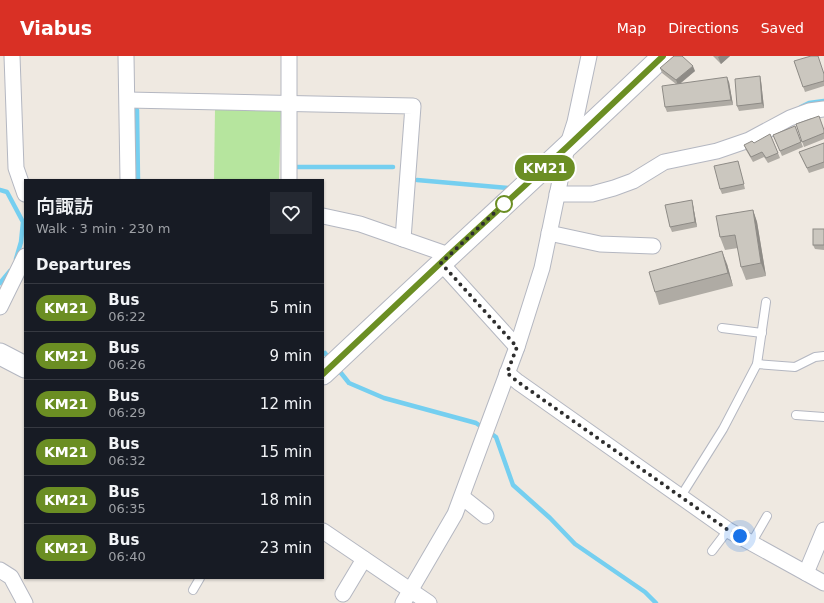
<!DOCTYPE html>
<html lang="en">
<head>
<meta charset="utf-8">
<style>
	:root { --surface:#171b24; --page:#242831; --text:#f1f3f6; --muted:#9ea1a6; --line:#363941; --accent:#d93025 }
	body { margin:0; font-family:"DejaVu Sans","Noto Sans JP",sans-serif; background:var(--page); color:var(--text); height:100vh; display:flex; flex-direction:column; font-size:15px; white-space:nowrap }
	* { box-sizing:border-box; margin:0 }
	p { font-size:13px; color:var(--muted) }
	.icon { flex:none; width:22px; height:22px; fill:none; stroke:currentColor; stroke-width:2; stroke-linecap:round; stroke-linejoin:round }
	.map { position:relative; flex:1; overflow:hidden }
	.details { position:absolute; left:24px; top:123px; width:300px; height:400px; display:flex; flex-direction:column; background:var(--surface); border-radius:0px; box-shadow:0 1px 3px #0004 }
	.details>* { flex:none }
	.badge { padding:0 8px; border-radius:13px; font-size:14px; line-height:26px }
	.you { position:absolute; width:20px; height:20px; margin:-10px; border:3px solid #fff; border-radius:50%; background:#1a73e8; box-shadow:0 0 0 6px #1a73e833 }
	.map>.badge { position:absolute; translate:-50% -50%; box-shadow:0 0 0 2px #fff }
	h2 { padding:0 12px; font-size:15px; line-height:36px }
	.round { display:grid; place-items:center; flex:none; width:42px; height:42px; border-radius:0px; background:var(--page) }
	.overview { display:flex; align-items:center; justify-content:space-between; height:68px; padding:0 12px }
	h1 { font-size:19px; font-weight:600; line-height:30px }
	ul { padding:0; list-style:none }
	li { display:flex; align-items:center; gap:12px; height:48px; padding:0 12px; border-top:1px solid var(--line) }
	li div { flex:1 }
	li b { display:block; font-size:15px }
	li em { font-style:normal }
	li .badge { min-width:44px; font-weight:700; text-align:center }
	header { display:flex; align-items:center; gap:24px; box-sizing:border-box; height:56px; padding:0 20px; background:var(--accent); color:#fff }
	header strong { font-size:19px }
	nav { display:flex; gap:22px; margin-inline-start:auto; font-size:14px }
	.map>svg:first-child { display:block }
	.green { fill:#b6e59e }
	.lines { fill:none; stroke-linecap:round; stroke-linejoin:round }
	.stream { stroke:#75cff0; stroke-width:4.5 }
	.lane-casing { stroke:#b4b7c1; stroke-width:10 }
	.street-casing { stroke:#b4b7c1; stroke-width:17 }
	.secondary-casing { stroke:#b4b7c1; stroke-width:23 }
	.lane { stroke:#fff; stroke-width:8 }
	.street { stroke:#fff; stroke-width:15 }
	.secondary { stroke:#fff; stroke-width:21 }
	.wall { fill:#afaba4 }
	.shaded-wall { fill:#8e8b86 }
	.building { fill:#cbc7bf; stroke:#8e8b86 }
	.line-casing { stroke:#fff; stroke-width:9 }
	.line { stroke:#6b8e23; stroke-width:6 }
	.walk { stroke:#2e2e2e; stroke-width:4; stroke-dasharray:0 7.2 }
	.stop-dot { fill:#fff; stroke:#6b8e23; stroke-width:2 }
</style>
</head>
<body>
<header>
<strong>Viabus</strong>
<nav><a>Map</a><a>Directions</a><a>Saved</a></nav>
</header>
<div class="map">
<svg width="824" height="547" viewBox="0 0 824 547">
	<rect width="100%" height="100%" fill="#efe9e1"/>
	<!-- green -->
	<path class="green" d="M215,53H281L279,124H214Z"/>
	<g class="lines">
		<!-- stream -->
		<g class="stream">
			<path d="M801,51L809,47L824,45"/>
			<path d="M137,54L138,124"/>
			<path d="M291,111H393"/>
			<path d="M417,124L508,132"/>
			<path d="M0,134L7,136L23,166L21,186L16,203"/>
			<path d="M0,227L10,215"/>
			<path d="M325,297L331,305"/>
			<path d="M337,312L349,327L384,342L476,367L496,381L513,429L550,462L575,488L645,536L656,547"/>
		</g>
		<!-- lane casing -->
		<g class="lane-casing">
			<g id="lane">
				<path d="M722,272L762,277"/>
				<path d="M757,308L766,246"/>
				<path d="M796,359L824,361"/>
				<path d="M681,440L723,373L757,308L795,311L815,301L824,300"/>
				<path d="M752,486L767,460"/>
				<path d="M712,495L728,474"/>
				<path d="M193,534L200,522"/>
			</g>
		</g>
		<!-- street casing -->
		<g class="street-casing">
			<g id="street">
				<path d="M12,0L16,112L25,138"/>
				<path d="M126,0L128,124"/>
				<path d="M128,44L413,50L403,183"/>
				<path d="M289,124V0"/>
				<path d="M557,138H592L614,132L633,125L664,106L717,95L749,84L790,62L809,55L824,53"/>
				<path d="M323,160L360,168L449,199"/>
				<path d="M549,177L600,188L653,190"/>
				<path d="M441,207L517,291"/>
				<path d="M0,251L25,200"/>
				<path d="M507,317L518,326L728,474L824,527"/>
				<path d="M462,441L486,460"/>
				<path d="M323,475L429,547"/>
				<path d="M0,514L11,521L25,547"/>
				<path d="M806,517L824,474"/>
				<path d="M343,538L364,503"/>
				<path d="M403,547L455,458L517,291L542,212L567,91L575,66L589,0"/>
			</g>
		</g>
		<!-- secondary casing -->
		<g class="secondary-casing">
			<g id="secondary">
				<path d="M0,298L25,311"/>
				<path d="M323,318C436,211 551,107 663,0"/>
			</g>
		</g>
		<!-- lane -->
		<use href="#lane" class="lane"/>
		<!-- street -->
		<use href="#street" class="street"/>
		<!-- secondary -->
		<use href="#secondary" class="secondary"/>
	</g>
	<!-- wall -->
	<g class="wall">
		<path d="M713,0H730L721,8Z"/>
		<path d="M794,5L824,17V30L805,36Z"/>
		<path d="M660,12L695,15L680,28L729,26L733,49L667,56L665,51L676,28L662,17Z"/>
		<path d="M760,20L761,25L764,52L739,55L737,50Z"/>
		<path d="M796,68L824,73V83L804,91Z"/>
		<path d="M795,70L803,91L782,100L773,79Z"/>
		<path d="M754,87L778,97L780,102L768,107L764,101L753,106L746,94L744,89Z"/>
		<path d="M824,87V112L809,117L799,96Z"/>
		<path d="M738,105L745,133L722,138L720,133Z"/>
		<path d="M693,149L697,171L672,176L670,171Z"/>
		<path d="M753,154L757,166L766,220L746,224L741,211L738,192L725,194L720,181Z"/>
		<path d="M824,173V194L815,193L813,189Z"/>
		<path d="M727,208L733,230L659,249L655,236Z"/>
	</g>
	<!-- shaded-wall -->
	<g class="shaded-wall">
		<path d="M720,0H730L721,8L718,1Z"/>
		<path d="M693,10L695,15L678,29L676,24Z"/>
		<path d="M760,20L761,25L764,52L762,47Z"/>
		<path d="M727,21L729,26L733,49L731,44Z"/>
		<path d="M692,144L693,149L697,171L695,166Z"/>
		<path d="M753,154L757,166L766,220L761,207Z"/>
		<path d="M722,195L727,208L733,230L728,217Z"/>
	</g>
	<!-- building -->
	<g class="building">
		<path d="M674,0H682L693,10L676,24L660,12Z"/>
		<path d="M811,0H818L824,18V25L803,31L794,5Z"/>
		<path d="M760,20L762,47L737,50L735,23Z"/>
		<path d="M727,21L731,44L665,51L662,30Z"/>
		<path d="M819,60L824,74V77L802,86L796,68Z"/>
		<path d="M795,70L801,86L780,95L773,79Z"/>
		<path d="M770,78L778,97L766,102L762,96L751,101L744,89L752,85L754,87Z"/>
		<path d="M824,87V106L807,112L799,96Z"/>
		<path d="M738,105L744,128L720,133L714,110Z"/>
		<path d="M692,144L695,166L670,171L665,149Z"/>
		<path d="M753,154L761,207L741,211L735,179L720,181L716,160Z"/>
		<rect x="813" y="173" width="11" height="16"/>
		<path d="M722,195L728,217L655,236L649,216Z"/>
	</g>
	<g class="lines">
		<!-- line casing -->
		<g class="line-casing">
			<path id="line" d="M323,318L449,199L567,91L663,0"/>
		</g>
		<!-- line -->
		<use href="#line" class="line"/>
		<!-- walk -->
		<path class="walk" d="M504,148L441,207L517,291L507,317L518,326L728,474L740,480"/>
	</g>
	<!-- markers -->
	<circle class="stop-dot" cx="504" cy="148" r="8"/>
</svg>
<div class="you" style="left:740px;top:480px"></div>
<b class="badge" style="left:545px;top:112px;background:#6b8e23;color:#fff">KM21</b>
<section class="details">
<div class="overview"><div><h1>向諏訪</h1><p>Walk · 3 min · 230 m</p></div><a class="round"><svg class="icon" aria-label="heart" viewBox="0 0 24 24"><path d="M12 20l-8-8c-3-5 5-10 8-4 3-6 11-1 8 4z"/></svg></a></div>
<h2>Departures</h2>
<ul>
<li><span class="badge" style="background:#6b8e23;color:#fff">KM21</span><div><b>Bus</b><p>06:22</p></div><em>5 min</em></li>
<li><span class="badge" style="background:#6b8e23;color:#fff">KM21</span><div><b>Bus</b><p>06:26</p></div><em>9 min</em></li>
<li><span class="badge" style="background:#6b8e23;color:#fff">KM21</span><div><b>Bus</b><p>06:29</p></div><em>12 min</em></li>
<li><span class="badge" style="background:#6b8e23;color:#fff">KM21</span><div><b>Bus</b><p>06:32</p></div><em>15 min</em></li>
<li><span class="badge" style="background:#6b8e23;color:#fff">KM21</span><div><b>Bus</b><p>06:35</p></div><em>18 min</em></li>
<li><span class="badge" style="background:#6b8e23;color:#fff">KM21</span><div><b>Bus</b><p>06:40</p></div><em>23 min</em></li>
</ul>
</section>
</div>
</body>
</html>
